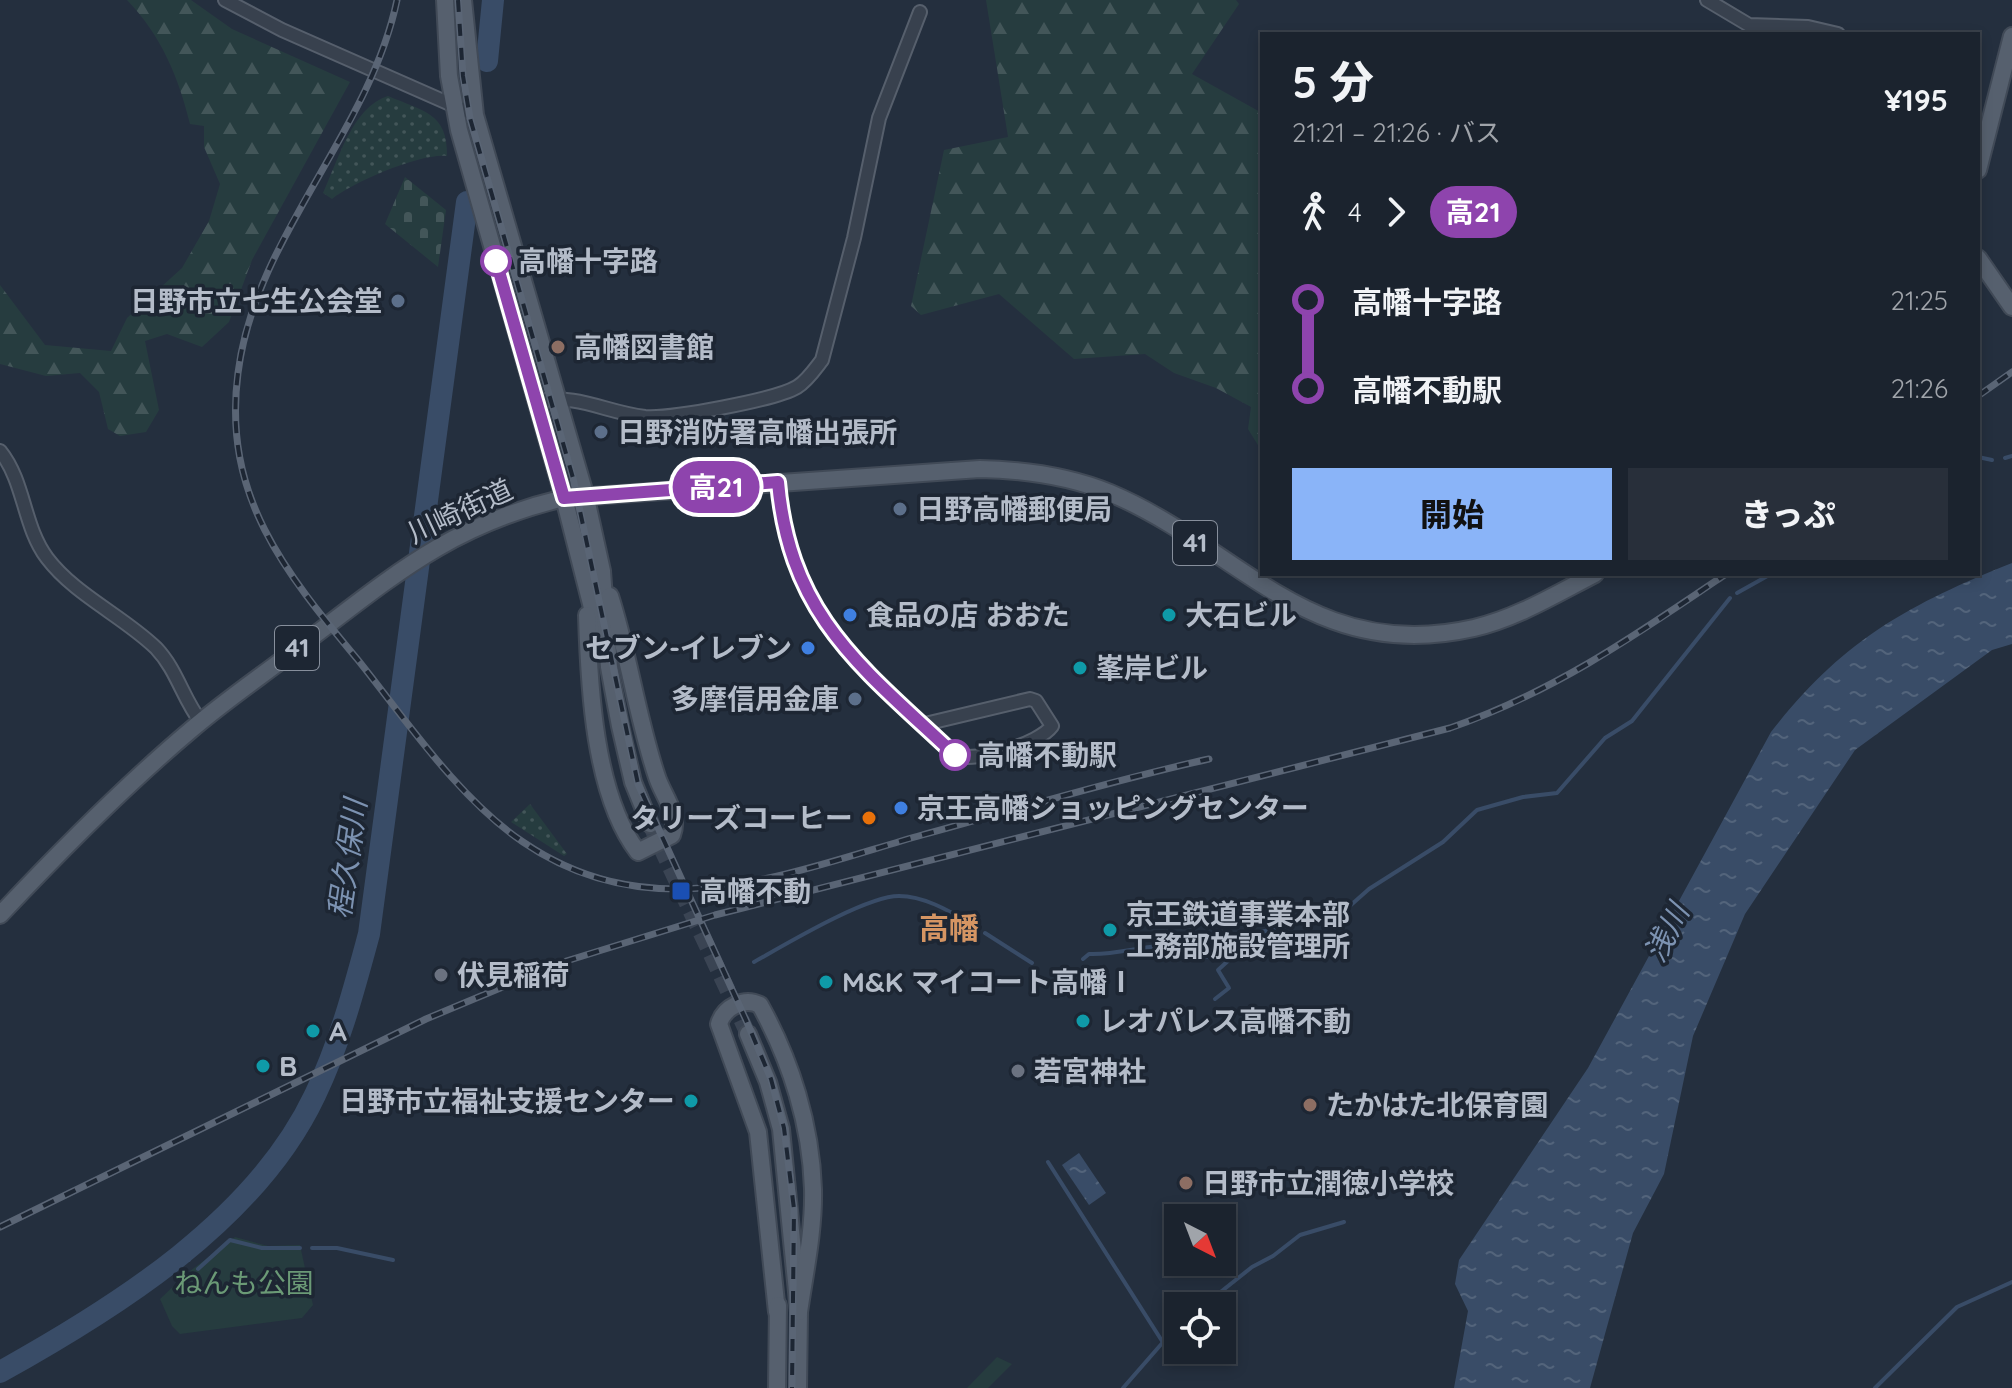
<!DOCTYPE html>
<html lang="ja">
<head>
<meta charset="utf-8">
<style>
	:root { --surface:#1b232e; --page:#282f3a; --text:#f1f3f6; --muted:#a0a4aa; --line:#39404a; --accent:#8ab4f8 }
	body { margin:0; font-family:Quicksand,"Noto Sans JP",sans-serif; background:var(--page); color:var(--text); height:100vh; display:flex; flex-direction:column; font-size:30px; white-space:nowrap }
	* { box-sizing:border-box; margin:0 }
	p { font-size:26px; color:var(--muted) }
	.icon { flex:none; width:44px; height:44px; fill:none; stroke:currentColor; stroke-width:2; stroke-linecap:round; stroke-linejoin:round }
	.map { position:relative; flex:1; overflow:hidden }
	.side { position:absolute; left:1260px; top:32px; width:720px; height:544px; display:flex; flex-direction:column; background:var(--surface); border-radius:0px; box-shadow:0 4px 12px #0003,0 0 0 2px var(--line) }
	.side>* { flex:none }
	.badge { padding:0 16px; border-radius:26px; font-size:28px; line-height:52px }
	.needle { width:52px; rotate:138deg }
	.controls { position:absolute; left:1164px; top:1204px; display:grid; gap:16px }
	.controls a { display:grid; place-items:center; width:72px; height:72px; border-radius:0px; background:var(--surface); box-shadow:0 4px 12px #0003,0 0 0 2px var(--line); font-size:40px }
	.map>.badge { position:absolute; translate:-50% -50%; box-shadow:0 0 0 4px #fff }
	.legs { display:flex; align-items:center; gap:12px; height:88px; padding:0 32px; font-size:26px }
	.legs p { margin-inline-start:auto }
	.head { display:flex; align-items:center; justify-content:space-between; height:136px; padding:0 32px }
	h1 { font-size:44px; font-weight:800; line-height:60px }
	.primary-button { display:flex; gap:16px; margin-top:auto; padding:16px 32px }
	.primary-button a { flex:1; height:92px; border-radius:0px; background:var(--accent); color:#111; font-size:32px; font-weight:800; line-height:92px; text-align:center }
	.primary-button a+a { background:var(--page); color:var(--text) }
	ul { padding:0 32px; list-style:none }
	li { display:flex; align-items:center; gap:28px; height:88px; font-size:30px }
	li i { display:grid; place-items:center; width:12px; height:100%; margin:0 10px; background:currentColor }
	li i::after { content:''; width:20px; height:20px; margin:-10px; border:6px solid; border-radius:50%; background:var(--surface) }
	li p { margin-inline-start:auto }
	li:first-child i { background:linear-gradient(#0000 50%,currentColor 0) }
	li:last-child i { background:linear-gradient(currentColor 50%,#0000 0) }
	.map>svg:first-child { display:block }
	.grass { fill:url(#grass-dots) }
	.forest { fill:url(#forest-firs) }
	.cemetery { fill:url(#cemetery-stones) }
	.green { fill:#263c3f }
	.water { fill:url(#water-ripples) }
	.lines { fill:none; stroke-linecap:round; stroke-linejoin:round }
	.stream { stroke:#394c67; stroke-width:4 }
	.river { stroke:#394c67; stroke-width:22 }
	.major-tunnel { stroke:#3a4453; stroke-width:16; stroke-dasharray:16 8; stroke-linecap:butt }
	.minor-casing { stroke:#565f6c; stroke-width:16 }
	.major-casing { stroke:#414a57; stroke-width:20 }
	.minor { stroke:#38414e; stroke-width:12 }
	.major { stroke:#56606e; stroke-width:16 }
	.rail-casing { stroke:#5a6575; stroke-width:7 }
	.rail { stroke:#1d2633; stroke-width:4; stroke-dasharray:12; stroke-linecap:butt }
	.line-1-casing { stroke:#fff; stroke-width:18 }
	.line-1 { stroke:#8e44ad; stroke-width:12 }
	.stop-1-dot { fill:#fff; stroke:#8e44ad; stroke-width:4 }
	.service-dot { fill:#5c6f8a; stroke:#1d2633; stroke-width:3 }
	.education-dot { fill:#8d6e63; stroke:#1d2633; stroke-width:3 }
	.shop-dot { fill:#3f7fe0; stroke:#1d2633; stroke-width:3 }
	.culture-dot { fill:#0f9aa8; stroke:#1d2633; stroke-width:3 }
	.food-dot { fill:#e8710a; stroke:#1d2633; stroke-width:3 }
	.transit-dot { fill:#1a4fb4; stroke:#1d2633; stroke-width:3 }
	.worship-dot { fill:#6b7280; stroke:#1d2633; stroke-width:3 }
	.labels { text-anchor:middle; stroke-width:7; stroke-linejoin:round; paint-order:stroke }
	.shield { fill:#1d2633; stroke:#878f9c; stroke-width:2 }
	.shield-label { font-size:26px; font-weight:bold; fill:#b4bcc9 }
	.stop-label { font-size:28px; font-weight:bold; fill:#b4bcc9; stroke:#1d2633; text-anchor:start }
	.poi-label { font-size:28px; font-weight:bold; fill:#b4bcc9; stroke:#1d2633; text-anchor:start }
	.street-label { font-size:28px; fill:#b4bcc9; stroke:#1d2633 }
	.park-label { font-size:28px; fill:#6b9a76; stroke:#1d2633 }
	.water-label { font-size:30px; font-style:italic; fill:#7c92b1; stroke:#1d2633 }
	.neighbourhood-label { font-size:30px; font-weight:bold; fill:#d59563; stroke:#1d2633 }
</style>
</head>
<body>
<div class="map">
<svg width="2012" height="1388" viewBox="0 0 2012 1388">
	<defs>
		<pattern id="grass-dots" width="8" height="8" patternUnits="userSpaceOnUse" patternTransform="scale(2)"><rect width="8" height="8" fill="#263c3f"/><path d="M2 2h.1M6 6h.1" fill="none" stroke="#435659" stroke-width="1.8" stroke-linecap="round"/></pattern>
		<pattern id="forest-firs" width="22" height="20" patternUnits="userSpaceOnUse" patternTransform="scale(2)"><rect width="22" height="20" fill="#263c3f"/><path d="M5 1l3.5 6h-7zM16 11l3.5 6h-7z" fill="#435659"/></pattern>
		<pattern id="cemetery-stones" width="16" height="16" patternUnits="userSpaceOnUse" patternTransform="scale(2)"><rect width="16" height="16" fill="#263c3f"/><path d="M2 7V4a2 2 0 0 1 4 0v3zM10 15v-3a2 2 0 0 1 4 0v3z" fill="#435659"/></pattern>
		<pattern id="water-ripples" width="26" height="14" patternUnits="userSpaceOnUse" patternTransform="scale(2)"><rect width="26" height="14" fill="#394c67"/><path d="M2 4q2-2 4 0t4 0M15 11q2-2 4 0t4 0" fill="none" stroke="#53647b"/></pattern>
	</defs>
	<rect width="100%" height="100%" fill="#242f3e"/>
	<!-- grass -->
	<g class="grass">
		<path d="M388,96C423,111 448,113 447,156C421,153 353,182 332,199L323,193C338,161 352,107 388,96Z"/>
		<path d="M530,804L567,854L564,856L511,822Z"/>
	</g>
	<!-- forest -->
	<g class="forest">
		<path d="M127,0H191L232,29L350,82L252,260L229,322L202,347L167,334L145,341L159,410L146,432L120,436L108,429L99,392L80,373L46,376L0,364V285L45,345L111,351L127,318L182,268L209,221L220,184L204,147V126L190,124C179,78 161,35 127,0Z"/>
		<path d="M986,0H1236L1239,4L1192,74L1262,113L1261,450L1248,429L1251,407L1216,388L1174,373L1145,354L1074,359L999,294L921,315L911,306L944,150L1008,137Z"/>
	</g>
	<!-- cemetery -->
	<path class="cemetery" d="M405,177L446,210L438,267L385,224Z"/>
	<!-- green -->
	<g class="green">
		<path d="M235,1237L268,1246L300,1245L313,1305L302,1318L180,1334L172,1326L160,1299L186,1274Z"/>
		<path d="M997,1357L1012,1364L988,1388H967Z"/>
	</g>
	<!-- water -->
	<g class="water">
		<path d="M2012,563V644L1992,650L1855,750L1745,914L1693,1036L1664,1174L1633,1233L1590,1388H1454L1468,1311L1455,1284L1459,1260L1588,1068L1771,732C1842,641 1907,605 2012,563Z"/>
		<path d="M1079,1153L1106,1193L1089,1205L1062,1165Z"/>
	</g>
	<g class="lines">
		<!-- stream -->
		<g class="stream">
			<path d="M1978,457L1992,460"/>
			<path d="M2005,458L2012,456"/>
			<path d="M1737,593L1771,574"/>
			<path d="M985,933L1032,963"/>
			<path d="M1083,959L1089,954C1114,955 1135,948 1159,946C1179,945 1195,956 1215,958L1261,932L1343,912L1369,889L1443,842L1477,810L1523,797L1557,793L1605,738L1632,721L1730,598"/>
			<path d="M754,962C786,944 866,896 899,896C923,896 948,910 968,922"/>
			<path d="M1215,999L1229,988L1218,970L1229,960L1226,954"/>
			<path d="M1048,1162L1162,1341"/>
			<path d="M312,1248H337L393,1260"/>
			<path d="M181,1253L189,1260"/>
			<path d="M198,1269L230,1240L262,1248H300"/>
			<path d="M1203,1306L1252,1267L1273,1256L1300,1235L1344,1222"/>
			<path d="M1123,1388L1178,1325"/>
			<path d="M1875,1388L1957,1307L2012,1282"/>
		</g>
		<!-- river -->
		<g class="river">
			<path d="M487,61L493,0"/>
			<path d="M0,1372C117,1307 256,1220 315,1095C340,1043 354,989 369,934L467,202"/>
		</g>
		<!-- major-tunnel -->
		<path class="major-tunnel" d="M650,824L748,1034"/>
		<!-- minor casing -->
		<g class="minor-casing">
			<g id="minor">
				<path d="M225,0L282,30L475,115"/>
				<path d="M1707,0L1749,25L1808,27L1838,34"/>
				<path d="M536,401C580,394 604,412 645,417C670,419 775,400 797,387C807,381 815,369 822,360L854,238L879,118L920,12"/>
				<path d="M0,451C25,482 23,526 47,558C75,595 123,616 156,648C177,670 183,699 201,722"/>
				<path d="M778,482C791,621 862,667 955,755C976,763 1039,744 1052,726L1036,701L1030,699L925,724"/>
			</g>
		</g>
		<!-- major casing -->
		<g class="major-casing">
			<g id="major">
				<path d="M445,0L449,76L459,130L564,498L599,635"/>
				<path d="M463,0L475,115L585,494L602,571L609,667L620,726L633,782L650,824"/>
				<path d="M1978,170L2012,36"/>
				<path d="M1978,258L2012,307"/>
				<path d="M587,615C589,685 594,795 638,852L672,835C680,814 663,796 657,777C637,718 629,655 610,596"/>
				<path d="M0,915C61,850 123,787 192,729C227,699 266,673 303,644C393,576 450,525 564,498L980,469C1024,470 1069,476 1110,493C1240,548 1311,665 1474,628C1517,618 1556,594 1595,574"/>
				<path d="M748,1034L768,1082L781,1129L799,1312L798,1388"/>
				<path d="M777,1312L758,1132L719,1024C724,1007 744,997 760,1005C791,1061 811,1125 813,1189C814,1230 805,1271 799,1312"/>
				<path d="M777,1388L778,1305"/>
			</g>
		</g>
		<!-- minor -->
		<use href="#minor" class="minor"/>
		<!-- major -->
		<use href="#major" class="major"/>
		<!-- rail casing -->
		<g class="rail-casing">
			<g id="rail">
				<path d="M397,0C369,134 255,236 238,373C222,496 285,572 358,660C406,720 459,799 523,842C653,931 788,873 922,835C1018,809 1113,780 1209,759"/>
				<path d="M458,0L463,76L470,118L573,478L638,784L746,1020L771,1079L784,1128L794,1209L792,1388"/>
				<path d="M1978,396L2012,372"/>
				<path d="M0,1227L426,1019L560,963L715,915L1450,728C1554,692 1636,635 1726,574"/>
			</g>
		</g>
		<!-- rail -->
		<use href="#rail" class="rail"/>
	</g>
	<g class="lines">
		<!-- line-1 casing -->
		<g class="line-1-casing">
			<path id="line-1" d="M496,261L564,498L778,482C790,618 864,669 955,755"/>
		</g>
		<!-- line-1 -->
		<use href="#line-1" class="line-1"/>
	</g>
	<!-- markers -->
	<g class="stop-1-dot">
		<circle cx="496" cy="261" r="14"/>
		<circle cx="955" cy="755" r="14"/>
	</g>
	<g class="service-dot">
		<circle cx="398" cy="301" r="8"/>
		<circle cx="601" cy="432" r="8"/>
		<circle cx="900" cy="509" r="8"/>
		<circle cx="855" cy="699" r="8"/>
	</g>
	<g class="education-dot">
		<circle cx="558" cy="347" r="8"/>
		<circle cx="1310" cy="1105" r="8"/>
		<circle cx="1186" cy="1183" r="8"/>
	</g>
	<g class="shop-dot">
		<circle cx="850" cy="615" r="8"/>
		<circle cx="808" cy="648" r="8"/>
		<circle cx="901" cy="808" r="8"/>
	</g>
	<g class="culture-dot">
		<circle cx="1169" cy="615" r="8"/>
		<circle cx="1080" cy="668" r="8"/>
		<circle cx="1110" cy="930" r="8"/>
		<circle cx="826" cy="982" r="8"/>
		<circle cx="1083" cy="1021" r="8"/>
		<circle cx="313" cy="1031" r="8"/>
		<circle cx="263" cy="1066" r="8"/>
		<circle cx="691" cy="1101" r="8"/>
	</g>
	<circle class="food-dot" cx="869" cy="818" r="8"/>
	<rect class="transit-dot" x="671" y="881" width="20" height="20" rx="4"/>
	<g class="worship-dot">
		<circle cx="441" cy="975" r="8"/>
		<circle cx="1018" cy="1071" r="8"/>
	</g>
	<g class="labels">
		<!-- shield labels -->
		<g class="shield">
			<rect x="1173" y="521" width="44" height="44" rx="6"/>
			<rect x="275" y="626" width="44" height="44" rx="6"/>
		</g>
		<g class="shield-label">
			<text x="1195" y="552">41</text>
			<text x="297" y="657">41</text>
		</g>
		<!-- stop labels -->
		<g class="stop-label">
			<text x="518" y="271">高幡十字路</text>
			<text x="977" y="765">高幡不動駅</text>
		</g>
		<!-- poi labels -->
		<g class="poi-label">
			<text x="382" y="311" text-anchor="end">日野市立七生公会堂</text>
			<text x="574" y="357">高幡図書館</text>
			<text x="617" y="442">日野消防署高幡出張所</text>
			<text x="916" y="519">日野高幡郵便局</text>
			<text x="866" y="625">食品の店 おおた</text>
			<text x="1185" y="625">大石ビル</text>
			<text x="792" y="658" text-anchor="end">セブン-イレブン</text>
			<text x="1096" y="678">峯岸ビル</text>
			<text x="839" y="709" text-anchor="end">多摩信用金庫</text>
			<text x="917" y="818">京王高幡ショッピングセンター</text>
			<text x="853" y="828" text-anchor="end">タリーズコーヒー</text>
			<text x="699" y="901">高幡不動</text>
			<text x="1126" y="924">京王鉄道事業本部<tspan x="1126" dy="32">工務部施設管理所</tspan></text>
			<text x="457" y="985">伏見稲荷</text>
			<text x="842" y="992">M&amp;K マイコート高幡Ⅰ</text>
			<text x="1099" y="1031">レオパレス高幡不動</text>
			<text x="329" y="1041">A</text>
			<text x="279" y="1076">B</text>
			<text x="1034" y="1081">若宮神社</text>
			<text x="675" y="1111" text-anchor="end">日野市立福祉支援センター</text>
			<text x="1326" y="1115">たかはた北保育園</text>
			<text x="1202" y="1193">日野市立潤徳小学校</text>
		</g>
		<!-- street labels -->
		<g class="street-label">
			<text transform="translate(460 511) rotate(-25)" y="10">川崎街道</text>
		</g>
		<!-- park labels -->
		<g class="park-label">
			<text x="244" y="1293">ねんも公園</text>
		</g>
		<!-- water labels -->
		<g class="water-label">
			<text transform="translate(348 859) rotate(-82)" y="10">程久保川</text>
			<text transform="translate(1667 933) rotate(-63)" y="10">浅川</text>
		</g>
		<!-- neighbourhood labels -->
		<g class="neighbourhood-label">
			<text x="949" y="939">高幡</text>
		</g>
	</g>
</svg>
<div class="controls">
<a><svg class="needle" viewBox="-14 -14 28 28"><path d="M0-13l5 13h-10z" fill="#e53935"/><path d="M0 13l5-13h-10z" fill="#a0a4aa"/></svg></a>
<a><svg class="icon" aria-label="locate" viewBox="0 0 24 24"><circle cx="12" cy="12" r="6"/><path d="M12 2v4M12 18v4M2 12h4M18 12h4"/></svg></a>
</div>
<b class="badge" style="left:716px;top:487px;background:#8e44ad;color:#fff">高21</b>
<section class="side">
<div class="head"><div><h1>5 分</h1><p>21:21 – 21:26 · バス</p></div><b>¥195</b></div>
<div class="legs"><svg class="icon" aria-label="walk" viewBox="0 0 24 24"><circle cx="13" cy="4" r="2"/><path d="M13 8l-2 6 4 7M11 14l-3 7M7 12l3-4h3l4 4"/></svg>4<svg class="icon" aria-label="forward" viewBox="0 0 24 24"><path d="M9 5l7 7-7 7"/></svg><b class="badge" style="background:#8e44ad;color:#fff">高21</b></div>
<ul>
<li><i style="color:#8e44ad"></i><b>高幡十字路</b><p>21:25</p></li>
<li><i style="color:#8e44ad"></i><b>高幡不動駅</b><p>21:26</p></li>
</ul>
<div class="primary-button"><a>開始</a><a>きっぷ</a></div>
</section>
</div>
</body>
</html>
